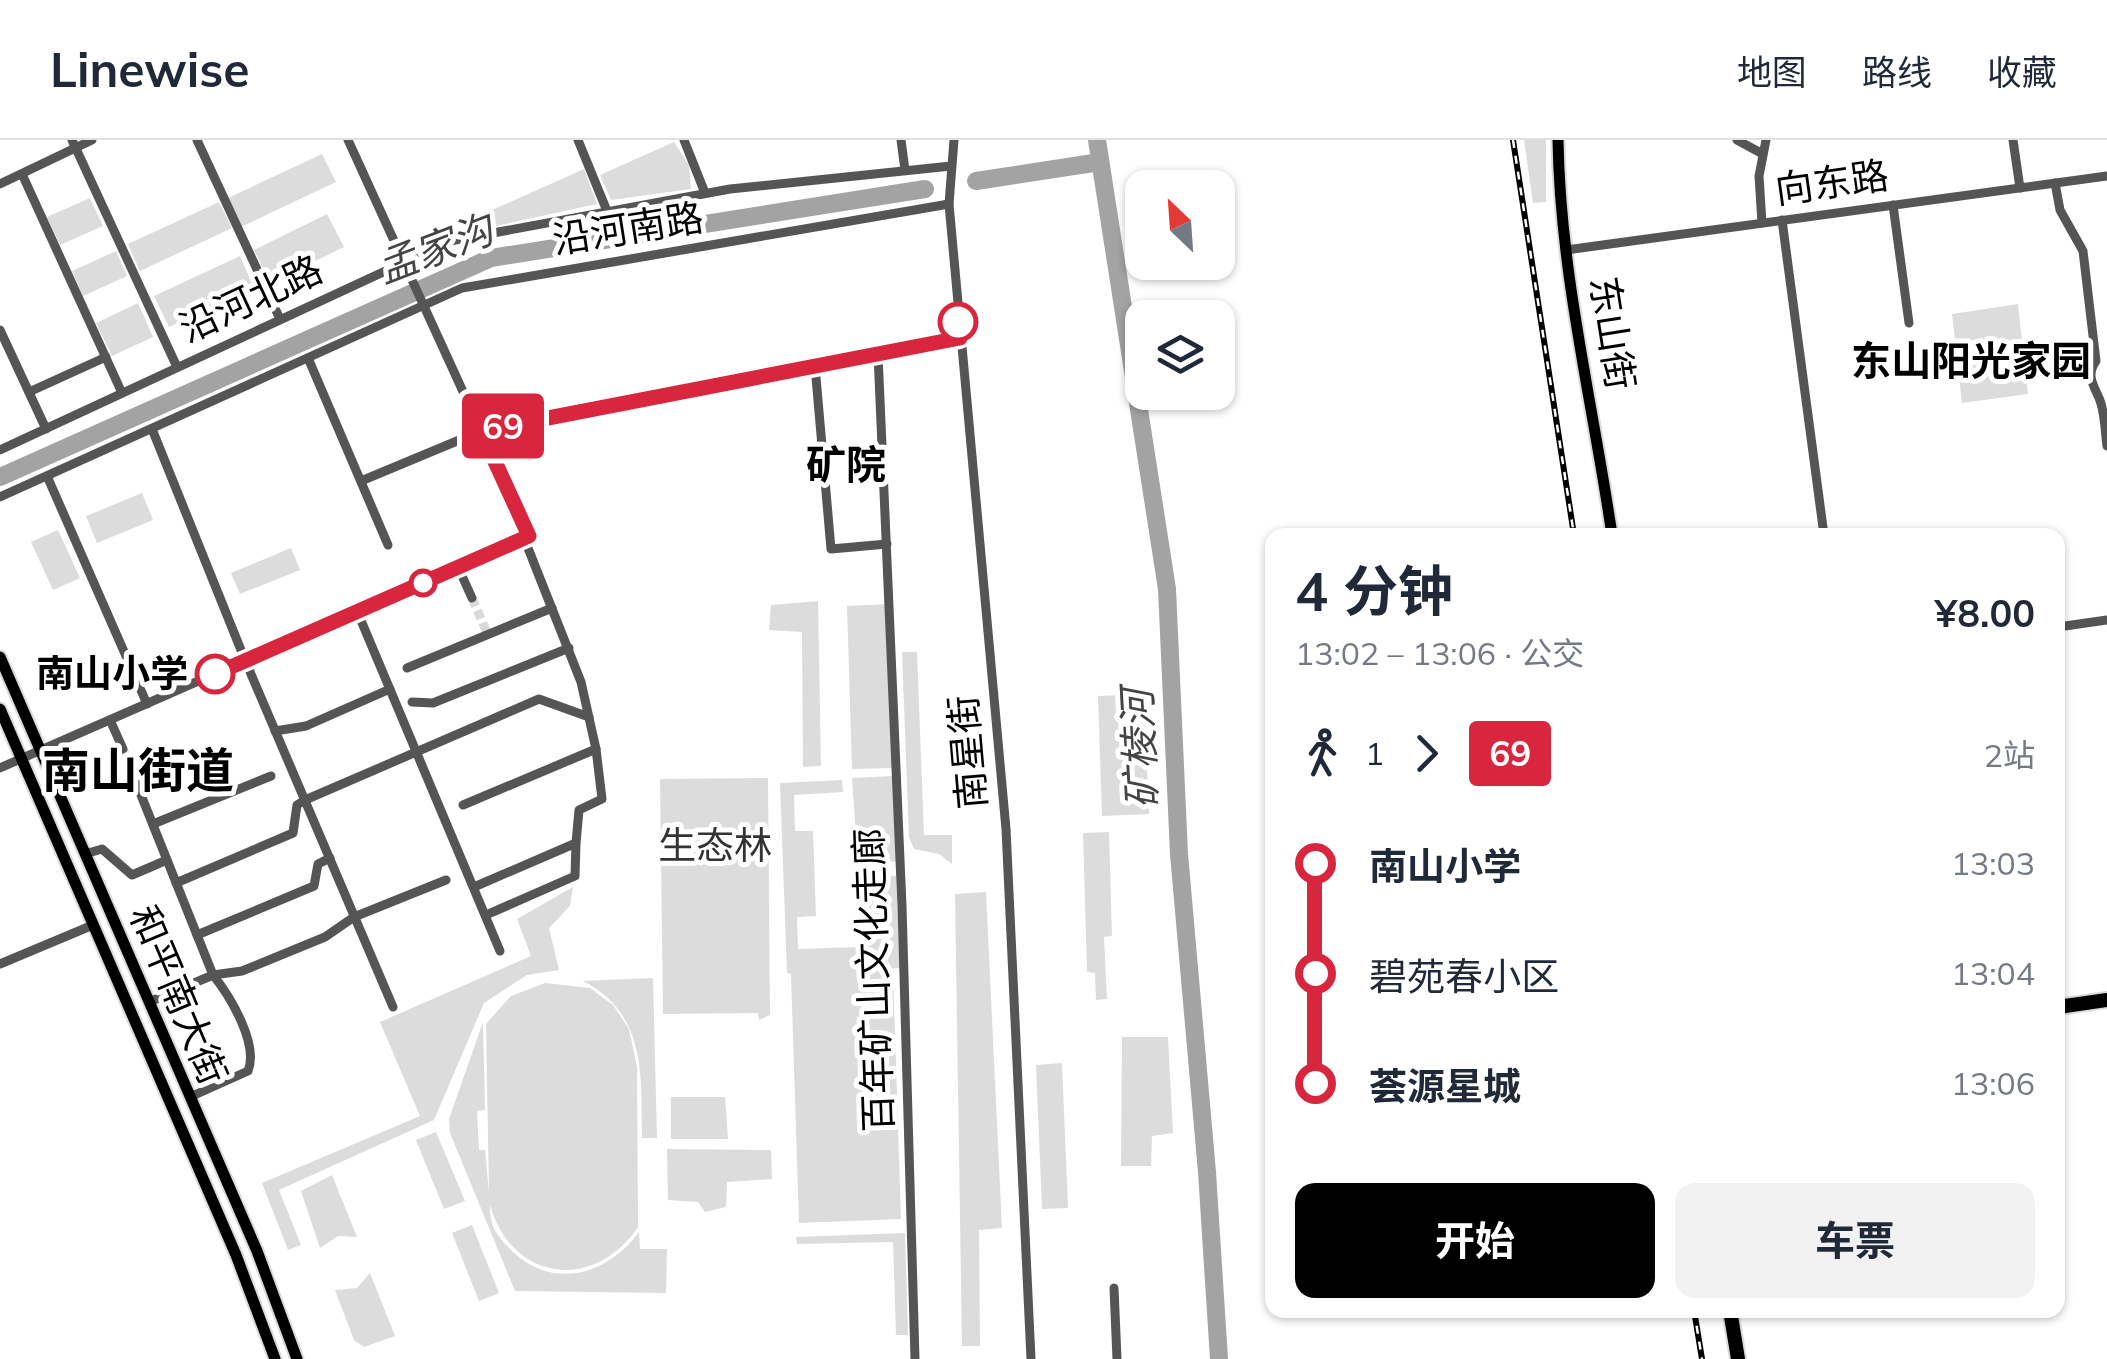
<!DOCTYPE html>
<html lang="zh">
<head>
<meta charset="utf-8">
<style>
	:root { --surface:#fff; --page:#f2f2f3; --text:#1f2937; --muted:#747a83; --line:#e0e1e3; --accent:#000 }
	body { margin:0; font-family:Mulish,"Noto Sans SC",sans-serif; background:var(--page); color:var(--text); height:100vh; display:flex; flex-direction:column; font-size:38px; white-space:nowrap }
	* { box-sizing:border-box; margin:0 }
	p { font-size:32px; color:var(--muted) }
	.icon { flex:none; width:55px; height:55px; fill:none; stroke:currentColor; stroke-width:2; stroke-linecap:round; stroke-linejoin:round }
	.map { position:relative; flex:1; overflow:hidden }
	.side { position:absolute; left:1265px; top:388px; width:800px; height:790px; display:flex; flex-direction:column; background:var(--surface); border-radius:20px; box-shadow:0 2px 8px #0004 }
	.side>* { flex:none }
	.badge { padding:0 20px; border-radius:8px; font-size:35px; line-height:65px }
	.needle { width:65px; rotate:335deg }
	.controls { position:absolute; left:1125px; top:30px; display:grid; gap:20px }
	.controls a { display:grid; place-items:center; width:110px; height:110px; border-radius:20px; background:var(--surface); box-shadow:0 2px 8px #0004; font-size:50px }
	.map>.badge { position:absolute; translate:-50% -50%; box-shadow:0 0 0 5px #fff }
	.legs { display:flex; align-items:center; gap:15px; height:110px; padding:0 30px; font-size:32px }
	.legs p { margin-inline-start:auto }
	.head { display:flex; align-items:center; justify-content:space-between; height:170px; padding:0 30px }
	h1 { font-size:55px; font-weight:700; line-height:75px }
	.primary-button { display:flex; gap:20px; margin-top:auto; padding:20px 30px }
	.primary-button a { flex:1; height:115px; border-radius:20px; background:var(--accent); color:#fff; font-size:40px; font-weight:700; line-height:115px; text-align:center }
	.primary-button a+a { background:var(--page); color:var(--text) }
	ul { padding:0 30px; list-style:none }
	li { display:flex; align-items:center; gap:35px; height:110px; font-size:38px }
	li i { display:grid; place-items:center; width:15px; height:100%; margin:0 12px; background:currentColor }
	li i::after { content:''; width:25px; height:25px; margin:-12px; border:8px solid; border-radius:50%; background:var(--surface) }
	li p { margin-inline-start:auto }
	li:first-child i { background:linear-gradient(#0000 50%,currentColor 0) }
	li:last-child i { background:linear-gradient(currentColor 50%,#0000 0) }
	header { display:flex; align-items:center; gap:60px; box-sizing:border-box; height:140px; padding:0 50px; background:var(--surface); border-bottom:2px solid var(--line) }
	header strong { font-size:48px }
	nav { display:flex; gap:55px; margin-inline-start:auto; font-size:35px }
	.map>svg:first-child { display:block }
	.green { fill:#dcdcdc }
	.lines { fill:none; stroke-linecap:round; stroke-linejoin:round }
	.river { stroke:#a3a3a3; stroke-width:18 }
	.minor-tunnel { stroke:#d9d9d9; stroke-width:9; stroke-dasharray:9 4.5; stroke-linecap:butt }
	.major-casing { stroke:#dbdbdb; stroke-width:15 }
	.highway-casing { stroke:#dbdbdb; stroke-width:18 }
	.minor { stroke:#555; stroke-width:9 }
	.major { stroke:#000; stroke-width:11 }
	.highway { stroke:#000; stroke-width:14 }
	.rail-casing { stroke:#000; stroke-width:6 }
	.rail { stroke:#fff; stroke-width:2.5; stroke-dasharray:8; stroke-linecap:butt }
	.line-1-casing { stroke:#fff; stroke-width:22 }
	.line-1 { stroke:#d7263d; stroke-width:15 }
	.stop-1-dot { fill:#fff; stroke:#d7263d; stroke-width:5 }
	.labels { text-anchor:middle; stroke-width:10; stroke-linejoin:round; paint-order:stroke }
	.street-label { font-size:38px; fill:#000; stroke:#fff }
	.stop-label { font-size:38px; font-weight:bold; fill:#000; stroke:#fff; text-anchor:end }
	.park-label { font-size:38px; fill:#333; stroke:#fff }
	.water-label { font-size:40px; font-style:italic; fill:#444; stroke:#fff }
	.neighbourhood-label { font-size:40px; font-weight:bold; fill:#000; stroke:#fff }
	.district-label { font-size:48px; font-weight:bold; fill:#000; stroke:#fff }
</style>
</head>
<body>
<header>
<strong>Linewise</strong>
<nav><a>地图</a><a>路线</a><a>收藏</a></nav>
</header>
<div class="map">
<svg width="2107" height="1219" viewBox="0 0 2107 1219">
	<rect width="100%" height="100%" fill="#fff"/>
	<!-- green -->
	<g class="green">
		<path d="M1524,0H1546V62L1533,63Z"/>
		<path d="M674,2L689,25L691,49L611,60L600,35Z"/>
		<path d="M322,14L336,42L241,87L228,58Z"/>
		<path d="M584,29L597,64L468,92L463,83Z"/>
		<path d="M90,58L103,86L60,105L47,77Z"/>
		<path d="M219,62L232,88L140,131L128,104Z"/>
		<path d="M327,74L344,107L270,143L254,110Z"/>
		<path d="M116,111L127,136L83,156L72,131Z"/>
		<path d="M240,116L254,148L169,187L154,156Z"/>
		<path d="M138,163L153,197L112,216L96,183Z"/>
		<path d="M2018,164L2028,254L1962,263L1952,174Z"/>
		<path d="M142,353L153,380L97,403L86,376Z"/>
		<path d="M58,390L80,438L53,450L31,402Z"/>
		<path d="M291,408L300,430L240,454L231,433Z"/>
		<path d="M818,461L821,626L803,627L802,492L769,490L771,465Z"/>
		<path d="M888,464L894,628L852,629L847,466Z"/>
		<path d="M917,512L924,695H952V724L939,714L914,709L909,697L902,512Z"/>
		<path d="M1144,554L1149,674L1102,676L1098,556Z"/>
		<path d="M893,636L897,721L890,722L879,710L857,711L852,638Z"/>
		<path d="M768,638L770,875L759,880L758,873L663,874L660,639Z"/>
		<path d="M842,640L843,652L794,655L795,691H813L816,776L797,777L798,809L861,807L858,746H879L890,736H896L900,828L854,831L893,830L901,1079L799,1083L791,834L787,833L780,643Z"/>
		<path d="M1109,692L1112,796L1104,797L1107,859L1096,860L1095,833L1087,832L1083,693Z"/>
		<path d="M573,747L570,766L549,788L559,830L527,835L484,863L434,980L279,1050L301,1105L288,1110L262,1043L420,976L380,882L531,816L517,779Z"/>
		<path d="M986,752L1002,1088L979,1090L980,1206H962L955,754Z"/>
		<path d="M653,838L657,998H642C641,935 647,874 583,841Z"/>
		<path d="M545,843L590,848L613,865L629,889L637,927L638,1087C594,1152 512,1142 490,1065C490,1084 494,1092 507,1106C548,1151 605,1138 639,1092L640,1109H667L666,1153L515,1151L450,993L449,979L483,882L485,970L477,971L479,1010H485L489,1053L486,884L511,856Z"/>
		<path d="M1122,897H1168L1173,993L1152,996L1151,1026H1121Z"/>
		<path d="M1062,923L1068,1068L1042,1069L1036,925Z"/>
		<path d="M671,957H725L728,999H671Z"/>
		<path d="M436,992L465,1061L444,1069L416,1000Z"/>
		<path d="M667,1009L771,1010L772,1039L727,1042L726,1067L705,1072L698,1062L668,1060Z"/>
		<path d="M332,1035L357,1097L338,1096L320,1108L301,1051Z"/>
		<path d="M472,1085L499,1153L479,1161L452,1093Z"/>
		<path d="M905,1093L908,1195H896L893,1102L797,1104L796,1097Z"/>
		<path d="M370,1133L395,1196L364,1207L354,1200L335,1150L357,1148Z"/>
	</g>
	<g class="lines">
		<!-- river -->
		<g class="river">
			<path d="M1097,0L1167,449L1179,714L1207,1032L1219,1219"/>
			<path d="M976,41L1100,22"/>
			<path d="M0,337L491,118L925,49"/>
		</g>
		<!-- minor-tunnel -->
		<g class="minor-tunnel">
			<path d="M472,458L488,495"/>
			<path d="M123,609L131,630"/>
		</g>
		<!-- major casing -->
		<g class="major-casing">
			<g id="major">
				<path d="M1558,0C1560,133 1593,264 1612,395"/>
				<path d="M0,517L257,1111L297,1219"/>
				<path d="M0,569L236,1115L275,1219"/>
			</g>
		</g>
		<!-- highway casing -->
		<g class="highway-casing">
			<g id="highway">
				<path d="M2058,867L2107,860"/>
				<path d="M1730,1170L1738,1219"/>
			</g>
		</g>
		<!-- minor -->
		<g class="minor">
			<path d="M72,0L177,227"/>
			<path d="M197,0L280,179"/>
			<path d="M578,0L607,71"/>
			<path d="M684,0L705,53"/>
			<path d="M901,0L905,30"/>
			<path d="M954,0L949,64L1006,689L1031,1219"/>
			<path d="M1737,0L1761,13"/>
			<path d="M2013,0L2020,48"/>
			<path d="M22,34L122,253"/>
			<path d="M2055,43L2060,70L2083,111L2096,221C2086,235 2093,244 2099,258C2105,271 2105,292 2107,306"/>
			<path d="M0,44L92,0"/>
			<path d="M1893,65L1909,183"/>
			<path d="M1782,80L1824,395"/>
			<path d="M1762,83L1759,36L1766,0"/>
			<path d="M1566,110L2107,36"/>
			<path d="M0,190L46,289"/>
			<path d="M878,214L902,766L915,1219"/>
			<path d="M308,218L388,405"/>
			<path d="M815,226L831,409L887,404"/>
			<path d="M29,252L106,217"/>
			<path d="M152,289L245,520L393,867"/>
			<path d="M0,310L450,101L730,49L951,26"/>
			<path d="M47,336L147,564"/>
			<path d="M361,341L481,291L960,198"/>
			<path d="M0,357L462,148L949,64"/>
			<path d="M458,427L472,458"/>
			<path d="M357,471L500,811"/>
			<path d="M2058,487L2107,480"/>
			<path d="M407,528L552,468"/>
			<path d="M412,562L433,563L569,508"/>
			<path d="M110,580L123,609"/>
			<path d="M275,591L306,586L390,549"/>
			<path d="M0,628L529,396L348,0"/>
			<path d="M131,630L213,835C230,856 259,904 248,931L190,957"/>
			<path d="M463,665L596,609"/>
			<path d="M153,684L271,636"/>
			<path d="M85,714L102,709L132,735L167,720"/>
			<path d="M176,743L293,693L297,665L305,660L539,559L589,577"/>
			<path d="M474,747L576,703L579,670L602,659L596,609L581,542L524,398"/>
			<path d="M486,775L575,736L576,703"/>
			<path d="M197,795L314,746L318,724L330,718"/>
			<path d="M0,824L93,785"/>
			<path d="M149,862L213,835L242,831L325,797L354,777L446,740"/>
			<path d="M1114,1148L1117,1219"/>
		</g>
		<!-- major -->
		<use href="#major" class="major"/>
		<!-- highway -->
		<use href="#highway" class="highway"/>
		<!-- rail casing -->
		<g class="rail-casing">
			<g id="rail">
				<path d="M1513,0L1574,395"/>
				<path d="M1694,1170L1702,1219"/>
			</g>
		</g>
		<!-- rail -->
		<use href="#rail" class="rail"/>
	</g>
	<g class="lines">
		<!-- line-1 casing -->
		<g class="line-1-casing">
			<path id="line-1" d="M215,534L529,396L481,291L960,198L958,182"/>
		</g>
		<!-- line-1 -->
		<use href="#line-1" class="line-1"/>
	</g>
	<!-- markers -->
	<g class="stop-1-dot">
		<circle cx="958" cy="182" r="18"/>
		<circle cx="423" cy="443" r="12"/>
		<circle cx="215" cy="534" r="18"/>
	</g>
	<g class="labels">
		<!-- street labels -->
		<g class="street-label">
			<text transform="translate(1832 43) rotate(-8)" y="13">向东路</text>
			<text transform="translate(628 89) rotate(-9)" y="13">沿河南路</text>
			<text transform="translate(251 159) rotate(-25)" y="13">沿河北路</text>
			<text transform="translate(1612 193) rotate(81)" y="13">东山街</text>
			<text transform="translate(968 612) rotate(-95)" y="13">南星街</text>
			<text transform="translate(874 840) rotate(-92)" y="13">百年矿山文化走廊</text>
			<text transform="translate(178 855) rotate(67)" y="13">和平南大街</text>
		</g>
		<!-- stop labels -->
		<g class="stop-label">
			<text x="188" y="547">南山小学</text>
		</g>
		<!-- park labels -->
		<g class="park-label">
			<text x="715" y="719">生态林</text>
		</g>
		<!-- water labels -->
		<g class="water-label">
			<text transform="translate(435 109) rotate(-21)" y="14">孟家沟</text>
			<text transform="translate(1140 609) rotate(-93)" y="14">矿棱河</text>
		</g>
		<!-- neighbourhood labels -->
		<g class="neighbourhood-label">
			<text x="1971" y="235">东山阳光家园</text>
			<text x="846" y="339">矿院</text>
		</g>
		<!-- district labels -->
		<g class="district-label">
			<text x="138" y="648">南山街道</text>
		</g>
	</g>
</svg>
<div class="controls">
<a><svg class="needle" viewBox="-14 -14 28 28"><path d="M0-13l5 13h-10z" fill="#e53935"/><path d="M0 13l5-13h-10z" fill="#747a83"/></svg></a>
<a><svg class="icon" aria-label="layers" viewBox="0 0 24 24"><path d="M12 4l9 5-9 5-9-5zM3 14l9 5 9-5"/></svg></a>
</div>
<b class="badge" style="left:503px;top:286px;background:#d7263d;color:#fff">69</b>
<section class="side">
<div class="head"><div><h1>4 分钟</h1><p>13:02 – 13:06 · 公交</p></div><b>¥8.00</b></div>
<div class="legs"><svg class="icon" aria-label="walk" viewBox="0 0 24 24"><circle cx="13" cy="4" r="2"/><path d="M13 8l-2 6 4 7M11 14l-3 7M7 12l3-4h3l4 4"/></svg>1<svg class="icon" aria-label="forward" viewBox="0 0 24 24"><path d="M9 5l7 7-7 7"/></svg><b class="badge" style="background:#d7263d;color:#fff">69</b><p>2站</p></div>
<ul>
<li><i style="color:#d7263d"></i><b>南山小学</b><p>13:03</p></li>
<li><i style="color:#d7263d"></i><span>碧苑春小区</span><p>13:04</p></li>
<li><i style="color:#d7263d"></i><b>荟源星城</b><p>13:06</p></li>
</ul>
<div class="primary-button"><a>开始</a><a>车票</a></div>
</section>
</div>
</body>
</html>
